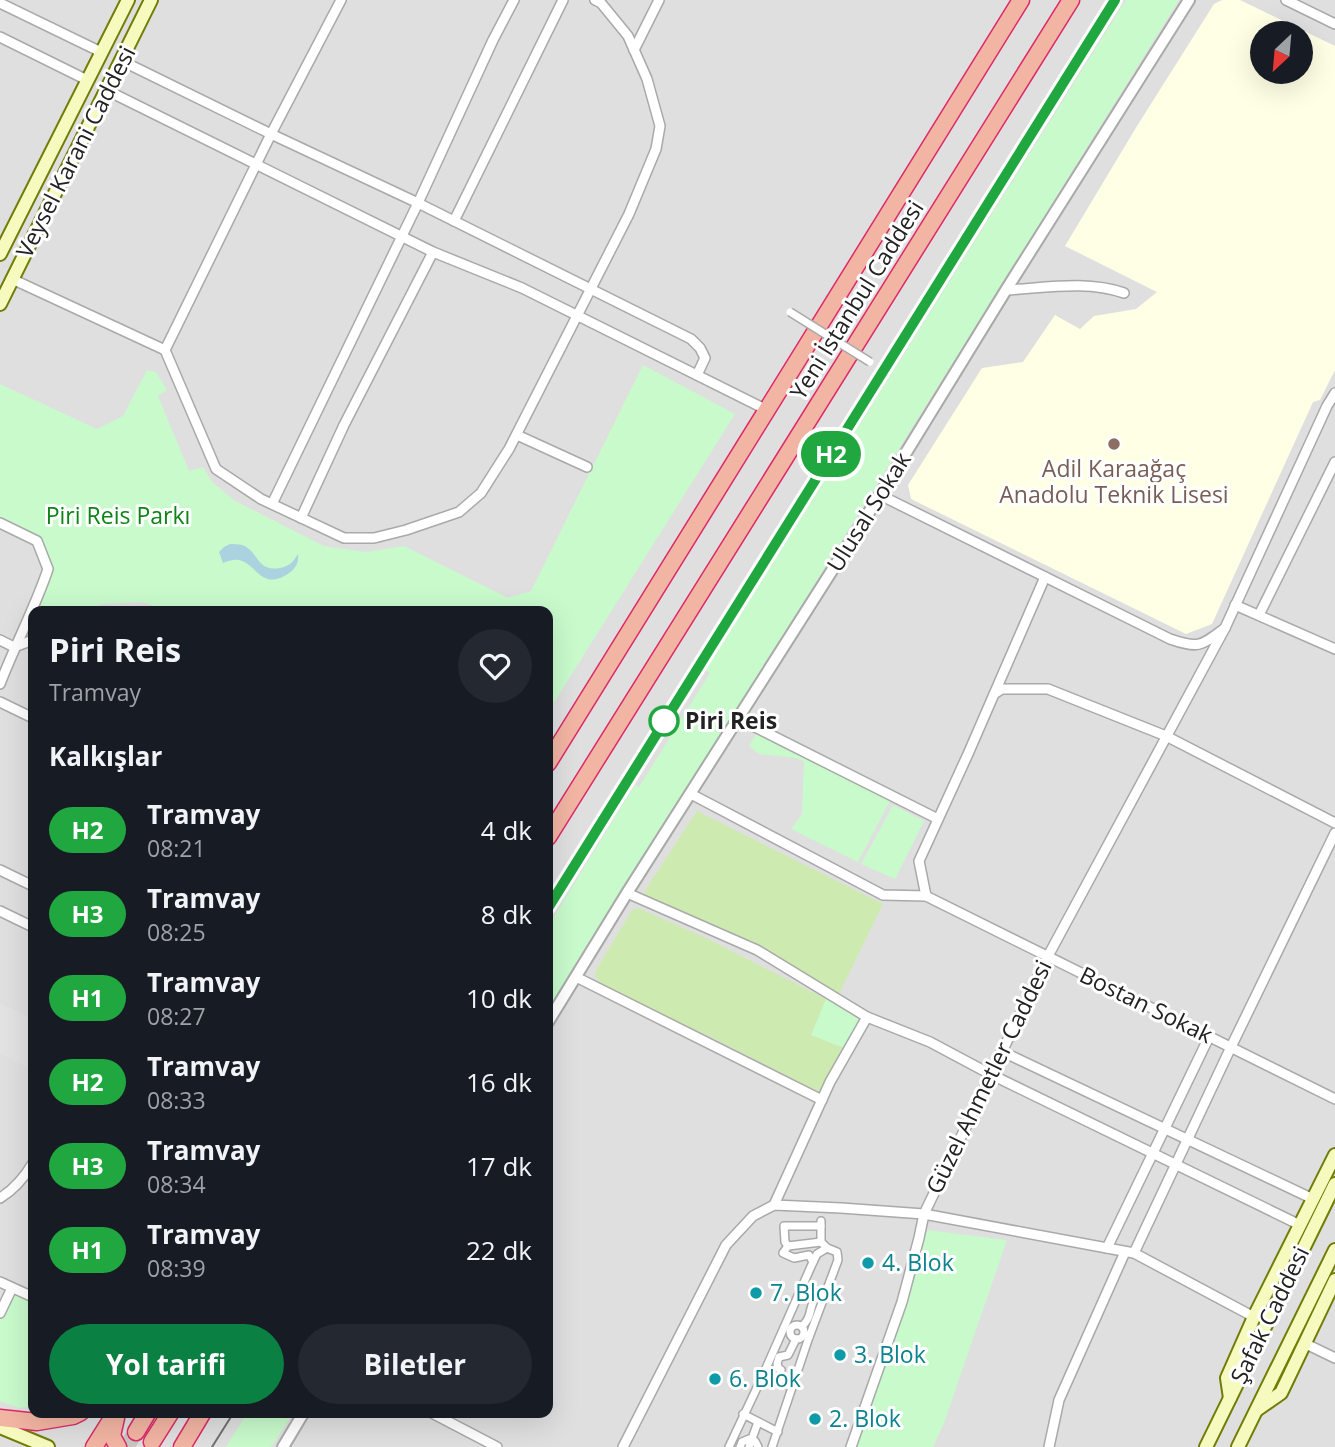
<!DOCTYPE html>
<html lang="tr">
<head>
<meta charset="utf-8">
<style>
	:root { --surface:#171b24; --page:#242831; --text:#f1f3f6; --muted:#9ea1a6; --accent:#0b8043 }
	body { margin:0; font-family:"Open Sans",sans-serif; background:var(--page); color:var(--text); height:100vh; display:flex; flex-direction:column; font-size:26px; white-space:nowrap }
	* { box-sizing:border-box; margin:0 }
	p { font-size:23px; color:var(--muted) }
	.icon { flex:none; width:38px; height:38px; fill:none; stroke:currentColor; stroke-width:2; stroke-linecap:round; stroke-linejoin:round }
	.map { position:relative; flex:1; overflow:hidden }
	.panel { position:absolute; left:28px; top:606px; width:525px; height:812px; display:flex; flex-direction:column; background:var(--surface); border-radius:14px; box-shadow:0 7px 28px #0002 }
	.panel>* { flex:none }
	.badge { padding:0 14px; border-radius:23px; font-size:24px; line-height:46px }
	.needle { width:46px; rotate:206deg }
	.tools { position:absolute; left:1250px; top:21px; display:grid; gap:14px }
	.tools a { display:grid; place-items:center; width:63px; height:63px; border-radius:50%; background:var(--surface); box-shadow:0 7px 28px #0002; font-size:35px }
	.map>.badge { position:absolute; translate:-50% -50%; box-shadow:0 0 0 4px #fff }
	h2 { padding:0 21px; font-size:26px; line-height:63px }
	.round { display:grid; place-items:center; flex:none; width:74px; height:74px; border-radius:37px; background:var(--page) }
	.overview { display:flex; align-items:center; justify-content:space-between; height:119px; padding:0 21px }
	h1 { font-size:33px; font-weight:700; line-height:52px }
	.cta { display:flex; gap:14px; margin-top:auto; padding:14px 21px }
	.cta a { flex:1; height:80px; border-radius:42px; background:var(--accent); color:#fff; font-size:28px; font-weight:700; line-height:80px; text-align:center }
	.cta a+a { background:var(--page); color:var(--text) }
	ul { padding:0; list-style:none }
	li { display:flex; align-items:center; gap:21px; height:84px; padding:0 21px }
	li div { flex:1 }
	li b { display:block; font-size:26px }
	li em { font-style:normal }
	li .badge { min-width:77px; font-weight:700; text-align:center }
	.map>svg:first-child { display:block }
	.residential { fill:#e0dfdf; fill-rule:evenodd }
	.education { fill:#ffffe5; fill-rule:evenodd }
	.grass { fill:#cdebb0 }
	.park { fill:#c8facc }
	.parking { fill:#e2e2e2 }
	.water { fill:#aad3df }
	.lines { fill:none; stroke-linecap:round; stroke-linejoin:round }
	.trunk-tunnel { stroke:#c8c6c1; stroke-width:16; stroke-dasharray:16 8; stroke-linecap:butt }
	.pedestrian-casing { stroke:#a9a9a9; stroke-width:10 }
	.minor-casing { stroke:#a9a9a9; stroke-width:12 }
	.tertiary-casing { stroke:#a9a9a9; stroke-width:14 }
	.secondary-casing { stroke:#707d05; stroke-width:16 }
	.trunk-casing { stroke:#dc2a67; stroke-width:19 }
	.pedestrian { stroke:#fff; stroke-width:7 }
	.minor { stroke:#fff; stroke-width:9 }
	.tertiary { stroke:#fff; stroke-width:10 }
	.secondary { stroke:#f7fabf; stroke-width:12 }
	.trunk { stroke:#f2b4a3; stroke-width:16 }
	.tram { stroke:#707070; stroke-width:2 }
	.pedestrian-bridge-casing { stroke:#a9a9a9; stroke-width:10; stroke-linecap:butt }
	.pedestrian-bridge { stroke:#fff; stroke-width:7 }
	.line-casing { stroke:#fff; stroke-width:16 }
	.line { stroke:#21a73f; stroke-width:10 }
	.education-dot { fill:#8d6e63; stroke:#fff; stroke-width:2.5 }
	.stop-dot { fill:#fff; stroke:#21a73f; stroke-width:3.5 }
	.culture-dot { fill:#0f9aa8; stroke:#fff; stroke-width:2.5 }
	.labels { text-anchor:middle; stroke-width:6; stroke-linejoin:round; paint-order:stroke }
	.street-label { font-size:23px; fill:#222; stroke:#fff }
	.education-label { font-size:23px; fill:#785e54; stroke:#fff }
	.park-label { font-size:23px; fill:#0c8416; stroke:#fff }
	.stop-label { font-size:23px; font-weight:bold; fill:#222; stroke:#fff; text-anchor:start }
	.culture-label { font-size:23px; fill:#0d838f; stroke:#fff; text-anchor:start }
</style>
</head>
<body>
<div class="map">
<svg width="1335" height="1447" viewBox="0 0 1335 1447">
	<rect width="100%" height="100%" fill="#f2efe9"/>
	<!-- residential -->
	<path class="residential" d="M0,0H1335V1447H0ZM1262,33H1300V72H1262ZM33,611H548V1412H33Z"/>
	<!-- education -->
	<path class="education" d="M1222,0H1240L1335,46V370L1320,400L1313,402L1212,624L1186,634L911,499L908,485L982,368L1023,362L1055,315L1080,329L1094,316L1136,309L1157,292L1065,246L1137,126L1214,4ZM1262,33H1300V72H1262Z"/>
	<!-- grass -->
	<g class="grass">
		<path d="M697,811L883,904L839,994L718,932L649,902L644,892Z"/>
		<path d="M638,908L710,940L826,999L812,1035L847,1049L823,1090H815L703,1033L685,1028L603,987L595,976L596,970L632,910Z"/>
	</g>
	<!-- park -->
	<g class="park">
		<path d="M1126,0H1179L548,1011V926L635,785L639,787L705,681L710,673L706,670Z"/>
		<path d="M643,365L735,414L548,712V611H168L143,602L103,604L79,611H38L51,575L38,541L0,523V384L97,429L123,416L147,370L156,372L167,390L158,396L189,471L203,467L212,482L235,501L324,546L365,552L404,546L508,598L531,591Z"/>
		<path d="M758,731L891,799L858,862L791,829L802,814L804,761L796,758L759,754L749,746Z"/>
		<path d="M893,805L924,821L895,879L861,864Z"/>
		<path d="M826,999L856,1017L859,1021V1025L847,1049L811,1035Z"/>
		<path d="M927,1230L1007,1240L944,1423L933,1447H853Z"/>
		<path d="M15,1290L33,1300V1406L19,1408L0,1401V1319Z"/>
		<path d="M248,1412H294L271,1447H226Z"/>
	</g>
	<!-- parking -->
	<path class="parking" d="M0,1003L33,1019V1070L0,1054Z"/>
	<!-- water -->
	<path class="water" d="M230,544C233,544 239,544 242,545C259,551 256,572 280,568C290,566 293,562 298,554C299,562 296,568 289,573C262,592 257,564 239,560C234,559 228,561 223,563L219,552L224,547Z"/>
	<g class="lines">
		<!-- trunk-tunnel -->
		<path class="trunk-tunnel" d="M126,1447L136,1432"/>
		<!-- pedestrian casing -->
		<g class="pedestrian-casing">
			<g id="pedestrian">
				<path d="M788,1246L785,1242L784,1226H821"/>
				<path d="M813,1262L809,1255L794,1258L783,1253L788,1246L821,1242"/>
				<circle cx="797" cy="1332" r="7"/>
				<path d="M802,1327C804,1324 808,1320 809,1316C813,1303 812,1295 827,1292"/>
				<path d="M763,1375L792,1387"/>
				<path d="M777,1381L781,1370L779,1369L777,1364L779,1357L788,1355L796,1339"/>
				<path d="M743,1414L778,1432"/>
				<path d="M729,1447L763,1375L813,1262L817,1254L827,1248"/>
				<path d="M740,1447L742,1442L749,1439L755,1441L758,1447"/>
				<path d="M749,1447L758,1422"/>
				<path d="M772,1447L808,1340L838,1260L837,1252L827,1248L821,1242V1221"/>
			</g>
		</g>
		<!-- minor casing -->
		<g class="minor-casing">
			<g id="minor">
				<path d="M1286,0L1335,24"/>
				<path d="M0,3L101,52"/>
				<path d="M0,37L87,80"/>
				<path d="M634,50L659,0"/>
				<path d="M122,61L271,134L418,203L691,339L700,348L705,358L697,375"/>
				<path d="M106,90L433,252L522,288L767,410"/>
				<path d="M454,221L563,0"/>
				<path d="M12,279L165,350L216,469L261,499L344,538H374L406,530L459,512L481,493L509,449L629,214L656,149L660,126L647,79L628,36L601,3L595,0"/>
				<path d="M1006,290C1045,288 1087,280 1124,293"/>
				<path d="M165,350L271,134L341,0"/>
				<path d="M517,435L587,467"/>
				<path d="M880,495L1170,639C1199,649 1201,646 1225,628L1327,406L1335,393"/>
				<path d="M272,504L418,203L493,40L514,0"/>
				<path d="M301,518L344,425L433,252"/>
				<path d="M0,523L37,541L48,569C35,608 15,645 0,684"/>
				<path d="M1235,605L1335,649"/>
				<path d="M1259,615L1335,462"/>
				<path d="M0,640L14,647L33,640"/>
				<path d="M994,694L1002,689H1048L1166,736L1335,823"/>
				<path d="M0,702L33,718"/>
				<path d="M739,719L938,819"/>
				<path d="M691,794L883,895L926,896L1335,1099"/>
				<path d="M0,870L33,886"/>
				<path d="M627,893L757,950L867,1017L930,1042L990,1074L1300,1225"/>
				<path d="M926,896L919,861L968,754L1045,577"/>
				<path d="M0,911L33,927"/>
				<path d="M576,977L822,1100"/>
				<path d="M1001,1051L1313,1199"/>
				<path d="M0,1198C15,1189 24,1178 33,1163"/>
				<path d="M774,1205L830,1082L867,1017"/>
				<path d="M1107,1248L1209,1037"/>
				<path d="M1134,1253L1231,1047L1335,833"/>
				<path d="M0,1282L33,1297"/>
				<path d="M0,1313L12,1288"/>
				<path d="M1304,1343L1335,1358"/>
				<path d="M430,1412L497,1447"/>
				<path d="M623,1447L726,1245L753,1216L774,1205L841,1208L924,1214L1048,956L1225,628"/>
				<path d="M851,1447L902,1302L919,1238L924,1214L1134,1253L1254,1317"/>
				<path d="M1049,1447L1059,1400L1125,1252"/>
			</g>
		</g>
		<!-- tertiary casing -->
		<g class="tertiary-casing">
			<g id="tertiary">
				<path d="M548,1022L627,893L880,495L1006,290L1189,0"/>
				<path d="M283,1447L304,1412"/>
			</g>
		</g>
		<!-- secondary casing -->
		<g class="secondary-casing">
			<g id="secondary">
				<path d="M0,254L128,0"/>
				<path d="M0,304L151,0"/>
				<path d="M1230,1398L1227,1378L1254,1317L1335,1155"/>
				<path d="M1258,1409L1281,1393L1335,1280"/>
				<path d="M0,1427L48,1447"/>
				<path d="M1206,1447L1335,1184"/>
				<path d="M1238,1447L1335,1250"/>
			</g>
		</g>
		<!-- trunk casing -->
		<g class="trunk-casing">
			<g id="trunk">
				<path d="M548,763L1021,0"/>
				<path d="M548,837L1071,0"/>
				<path d="M0,1418L37,1422L73,1416L81,1412"/>
				<path d="M116,1418L112,1436L118,1447"/>
				<path d="M136,1432L148,1412"/>
				<path d="M152,1442L171,1412"/>
				<path d="M94,1447L116,1412"/>
				<path d="M182,1447L203,1412"/>
			</g>
		</g>
		<!-- pedestrian -->
		<use href="#pedestrian" class="pedestrian"/>
		<!-- minor -->
		<use href="#minor" class="minor"/>
		<!-- tertiary -->
		<use href="#tertiary" class="tertiary"/>
		<!-- secondary -->
		<use href="#secondary" class="secondary"/>
		<!-- trunk -->
		<use href="#trunk" class="trunk"/>
		<!-- tram -->
		<g class="tram">
			<path d="M548,917L1121,0"/>
			<path d="M212,1447L234,1412"/>
		</g>
		<!-- pedestrian-bridge casing -->
		<g class="pedestrian-bridge-casing">
			<path id="pedestrian-bridge" d="M790,312L870,362"/>
		</g>
		<!-- pedestrian-bridge -->
		<use href="#pedestrian-bridge" class="pedestrian-bridge"/>
	</g>
	<g class="lines">
		<!-- line casing -->
		<g class="line-casing">
			<path id="line" d="M548,908L1115,0"/>
		</g>
		<!-- line -->
		<use href="#line" class="line"/>
	</g>
	<!-- markers -->
	<circle class="education-dot" cx="1114" cy="444" r="7"/>
	<circle class="stop-dot" cx="664" cy="721" r="14"/>
	<g class="culture-dot">
		<circle cx="868" cy="1263" r="7"/>
		<circle cx="756" cy="1293" r="7"/>
		<circle cx="840" cy="1355" r="7"/>
		<circle cx="715" cy="1379" r="7"/>
		<circle cx="815" cy="1419" r="7"/>
	</g>
	<g class="labels">
		<!-- street labels -->
		<g class="street-label">
			<text transform="translate(76 152) rotate(-63)" y="8">Veysel Karani Caddesi</text>
			<text transform="translate(857 300) rotate(-58)" y="8">Yeni İstanbul Caddesi</text>
			<text transform="translate(869 512) rotate(-58)" y="8">Ulusal Sokak</text>
			<text transform="translate(1146 1005) rotate(26)" y="8">Bostan Sokak</text>
			<text transform="translate(989 1077) rotate(-64)" y="8">Güzel Ahmetler Caddesi</text>
			<text transform="translate(1270 1315) rotate(-64)" y="8">Şafak Caddesi</text>
		</g>
		<!-- education labels -->
		<g class="education-label">
			<text x="1114" y="477">Adil Karaağaç<tspan x="1114" dy="26">Anadolu Teknik Lisesi</tspan></text>
		</g>
		<!-- park labels -->
		<g class="park-label">
			<text x="118" y="524">Piri Reis Parkı</text>
		</g>
		<!-- stop labels -->
		<g class="stop-label">
			<text x="685" y="729">Piri Reis</text>
		</g>
		<!-- culture labels -->
		<g class="culture-label">
			<text x="882" y="1271">4. Blok</text>
			<text x="770" y="1301">7. Blok</text>
			<text x="854" y="1363">3. Blok</text>
			<text x="729" y="1387">6. Blok</text>
			<text x="829" y="1427">2. Blok</text>
		</g>
	</g>
</svg>
<div class="tools">
<a><svg class="needle" viewBox="-14 -14 28 28"><path d="M0-13l5 13h-10z" fill="#e53935"/><path d="M0 13l5-13h-10z" fill="#9ea1a6"/></svg></a>
</div>
<b class="badge" style="left:831px;top:454px;background:#21a73f;color:#fff">H2</b>
<section class="panel">
<div class="overview"><div><h1>Piri Reis</h1><p>Tramvay</p></div><a class="round"><svg class="icon" aria-label="heart" viewBox="0 0 24 24"><path d="M12 20l-8-8c-3-5 5-10 8-4 3-6 11-1 8 4z"/></svg></a></div>
<h2>Kalkışlar</h2>
<ul>
<li><span class="badge" style="background:#21a73f;color:#fff">H2</span><div><b>Tramvay</b><p>08:21</p></div><em>4 dk</em></li>
<li><span class="badge" style="background:#21a73f;color:#fff">H3</span><div><b>Tramvay</b><p>08:25</p></div><em>8 dk</em></li>
<li><span class="badge" style="background:#21a73f;color:#fff">H1</span><div><b>Tramvay</b><p>08:27</p></div><em>10 dk</em></li>
<li><span class="badge" style="background:#21a73f;color:#fff">H2</span><div><b>Tramvay</b><p>08:33</p></div><em>16 dk</em></li>
<li><span class="badge" style="background:#21a73f;color:#fff">H3</span><div><b>Tramvay</b><p>08:34</p></div><em>17 dk</em></li>
<li><span class="badge" style="background:#21a73f;color:#fff">H1</span><div><b>Tramvay</b><p>08:39</p></div><em>22 dk</em></li>
</ul>
<div class="cta"><a>Yol tarifi</a><a>Biletler</a></div>
</section>
</div>
</body>
</html>
